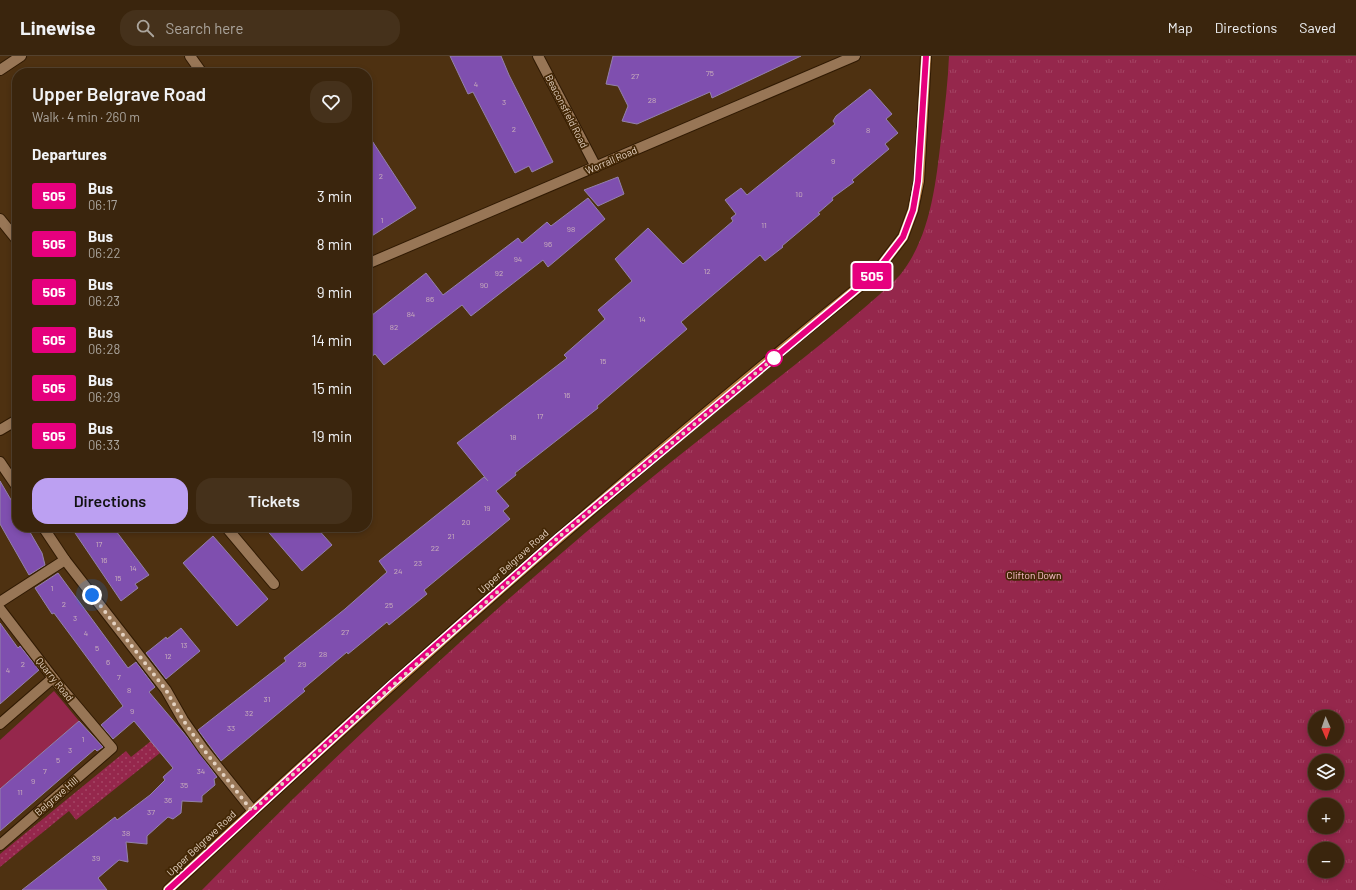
<!DOCTYPE html>
<html lang="en">
<head>
<meta charset="utf-8">
<style>
	:root { --surface:#3a250d; --page:#45311b; --text:#f1f3f6; --muted:#aba59d; --line:#54422e; --accent:#bca0f2 }
	body { margin:0; font-family:Barlow,sans-serif; background:var(--page); color:var(--text); height:100vh; display:flex; flex-direction:column; font-size:15px; white-space:nowrap }
	* { box-sizing:border-box; margin:0 }
	p { font-size:13px; color:var(--muted) }
	.icon { flex:none; width:22px; height:22px; fill:none; stroke:currentColor; stroke-width:2; stroke-linecap:round; stroke-linejoin:round }
	.map { position:relative; flex:1; overflow:hidden }
	.details { position:absolute; left:12px; top:12px; width:360px; height:464px; display:flex; flex-direction:column; background:var(--surface); border-radius:16px; box-shadow:0 2px 6px #0003,0 0 0 1px var(--line) }
	.details>* { flex:none }
	.badge { padding:0 8px; border-radius:3px; font-size:14px; line-height:26px }
	.needle { width:26px; rotate:178deg }
	.fabs { position:absolute; left:1308px; top:654px; display:grid; gap:8px }
	.fabs a { display:grid; place-items:center; width:36px; height:36px; border-radius:50%; background:var(--surface); box-shadow:0 2px 6px #0003,0 0 0 1px var(--line); font-size:20px }
	.you { position:absolute; width:20px; height:20px; margin:-10px; border:3px solid #fff; border-radius:50%; background:#1a73e8; box-shadow:0 0 0 6px #1a73e833 }
	.map>.badge { position:absolute; translate:-50% -50%; box-shadow:0 0 0 2px #fff }
	h2 { padding:0 20px; font-size:15px; line-height:36px }
	.round { display:grid; place-items:center; flex:none; width:42px; height:42px; border-radius:16px; background:var(--page) }
	.head { display:flex; align-items:center; justify-content:space-between; height:68px; padding:0 20px }
	h1 { font-size:19px; font-weight:600; line-height:30px }
	.primary-button { display:flex; gap:8px; margin-top:auto; padding:8px 20px }
	.primary-button a { flex:1; height:46px; border-radius:16px; background:var(--accent); color:#111; font-size:16px; font-weight:600; line-height:46px; text-align:center }
	.primary-button a+a { background:var(--page); color:var(--text) }
	ul { padding:0; list-style:none }
	li { display:flex; align-items:center; gap:12px; height:48px; padding:0 20px }
	li div { flex:1 }
	li b { display:block; font-size:15px }
	li em { font-style:normal }
	li .badge { min-width:44px; font-weight:700; text-align:center }
	header { display:flex; align-items:center; gap:24px; box-sizing:border-box; height:56px; padding:0 20px; background:var(--surface); border-bottom:1px solid var(--line) }
	header strong { font-size:19px }
	nav { display:flex; gap:22px; margin-inline-start:auto; font-size:14px }
	.search { width:280px; height:36px; background:var(--page); display:flex; align-items:center; gap:10px; box-sizing:border-box; padding:0 14px; border-radius:16px; color:var(--muted); font-size:15px }
	.map>svg:first-child { display:block }
	.grass { fill:url(#grass-dots) }
	.park { fill:url(#park-tufts); fill-rule:evenodd }
	.garden { fill:#95274c }
	.building { fill:#7f4faf; stroke:#9482aa }
	.lines { fill:none; stroke-linecap:round; stroke-linejoin:round }
	.minor-casing { stroke:#301a03; stroke-width:12 }
	.major-casing { stroke:#301a03; stroke-width:12 }
	.minor { stroke:#987656; stroke-width:10 }
	.major { stroke:#b67e43; stroke-width:10 }
	.line-casing { stroke:#fff; stroke-width:9 }
	.line { stroke:#e6007e; stroke-width:6 }
	.walk { stroke:#e4d1c0; stroke-width:4; stroke-dasharray:0 7.2 }
	.stop-dot { fill:#fff; stroke:#e6007e; stroke-width:2 }
	.labels { text-anchor:middle; stroke-width:3.5; stroke-linejoin:round; paint-order:stroke }
	.number-label { font-size:8px; fill:#cbb0bc }
	.street-label { font-size:10px; fill:#e4d1c0; stroke:#432705 }
	.park-label { font-size:10px; fill:#fec1ce; stroke:#432705 }
</style>
</head>
<body>
<header>
<strong>Linewise</strong>
<div class="search"><svg class="icon" aria-label="search" viewBox="0 0 24 24"><circle cx="10" cy="10" r="6"/><path d="M15 15l6 6"/></svg>Search here</div>
<nav><a>Map</a><a>Directions</a><a>Saved</a></nav>
</header>
<div class="map">
<svg width="1356" height="834" viewBox="0 0 1356 834">
	<defs>
		<pattern id="grass-dots" width="8" height="8" patternUnits="userSpaceOnUse"><rect width="8" height="8" fill="#95274c"/><path d="M2 2h.1M6 6h.1" fill="none" stroke="#a44564" stroke-width="1.8" stroke-linecap="round"/></pattern>
		<pattern id="park-tufts" width="24" height="20" patternUnits="userSpaceOnUse"><rect width="24" height="20" fill="#95274c"/><path d="M3 7l-1-3M5 7V3M7 7l1-3M15 17l-1-3M17 17v-4M19 17l1-3" fill="none" stroke="#a44564"/></pattern>
	</defs>
	<rect width="100%" height="100%" fill="#4e3111"/>
	<!-- grass -->
	<path class="grass" d="M151,685L160,697L76,764L69,755L0,811V798L126,695L131,701Z"/>
	<!-- park -->
	<path class="park" d="M949,0H1356V834H202C340,693 486,558 639,432C700,382 764,334 826,284C844,269 862,254 879,239C886,232 894,226 900,219C932,179 936,124 942,75C945,50 948,25 949,0ZM1315,661H1337V683H1315ZM1315,705H1337V727H1315ZM1315,749H1337V771H1315ZM1315,793H1337V815H1315Z"/>
	<!-- garden -->
	<g class="garden">
		<path d="M54,635L79,665L0,733V684Z"/>
		<path d="M1176,806L1234,834H1163Z"/>
	</g>
	<!-- building -->
	<g class="building">
		<path d="M450,0H501L509,19L553,106L532,116L529,110L515,117L473,36L468,38Z"/>
		<path d="M613,0H801L712,42L710,36L637,68L622,65L628,50L618,30L606,28Z"/>
		<path d="M870,33L892,58L886,63L898,77L885,88L889,93L852,124L854,126L832,142L833,144L818,157L820,158L782,190L783,191L765,205L760,199L681,266L687,273L597,350L598,352L515,417L516,419L496,435L509,450L503,455L510,463L424,534L427,538L389,569L387,566L348,598L347,596L303,633L305,635L221,705L198,674L286,605L284,602L345,553L387,516L379,505L484,421L488,425L457,387L567,302L564,299L605,263L598,254L632,225L615,203L648,172L683,208L733,165L731,162L736,158L725,144L741,132L747,139L835,68L833,65L836,60Z"/>
		<path d="M367,77L416,152L367,183Z"/>
		<path d="M618,121L624,138L598,150L584,134Z"/>
		<path d="M588,142L605,163L548,211L543,204L471,260L462,249L384,309L375,298L367,304V263L426,217L443,239L518,182L522,187L547,166L551,170Z"/>
		<path d="M0,425L17,454V471H27L42,497L45,509L29,519L0,468Z"/>
		<path d="M71,471H113L149,519L135,528L138,532L121,545Z"/>
		<path d="M264,471H316L332,489L302,515Z"/>
		<path d="M213,480L268,543L237,570L183,507Z"/>
		<path d="M58,517L128,612L136,606L155,631L149,636L188,682L217,721L214,723L215,729L202,740V746L182,745L181,757L173,763L168,761L147,780V788L126,786L128,806L119,804L98,822L107,834H22L115,761L117,764L150,739L165,724L163,721L173,712L134,665L113,683L101,669L123,650L54,557L52,558L35,532Z"/>
		<path d="M0,567L18,592L20,590L39,614L0,648Z"/>
		<path d="M181,572L200,595L166,623L146,597L166,581L167,583Z"/>
		<path d="M79,665L103,691L97,695L95,693L0,775V733Z"/>
	</g>
	<g class="lines">
		<!-- minor casing -->
		<g class="minor-casing">
			<g id="minor">
				<path d="M190,0L202,17"/>
				<path d="M538,0L596,111"/>
				<path d="M0,14L21,0"/>
				<path d="M0,163L17,184"/>
				<path d="M367,208L855,0"/>
				<path d="M0,374L17,364"/>
				<path d="M0,406L17,431"/>
				<path d="M43,471L65,504L166,634L183,664L204,694L253,755"/>
				<path d="M226,471L274,528"/>
				<path d="M0,546L65,504"/>
				<path d="M0,553L53,622L112,692L0,789"/>
				<path d="M0,668L53,622"/>
			</g>
		</g>
		<!-- major casing -->
		<g class="major-casing">
			<path id="major" d="M168,834C393,624 624,420 864,227L880,211L903,181L913,154L919,125L926,0"/>
		</g>
		<!-- minor -->
		<use href="#minor" class="minor"/>
		<!-- major -->
		<use href="#major" class="major"/>
	</g>
	<g class="lines">
		<!-- line casing -->
		<g class="line-casing">
			<path id="line" d="M168,834L392,628L559,481L864,227L880,211L903,181L913,154L918,125L926,0"/>
		</g>
		<!-- line -->
		<use href="#line" class="line"/>
		<!-- walk -->
		<path class="walk" d="M92,539L166,634L183,664L204,694L252,755L559,481L774,302"/>
	</g>
	<!-- markers -->
	<circle class="stop-dot" cx="774" cy="302" r="8"/>
	<g class="labels">
		<!-- number labels -->
		<g class="number-label">
			<text x="710" y="20">75</text>
			<text x="635" y="23">27</text>
			<text x="476" y="31">4</text>
			<text x="652" y="47">28</text>
			<text x="504" y="49">3</text>
			<text x="514" y="76">2</text>
			<text x="868" y="77">8</text>
			<text x="833" y="108">9</text>
			<text x="381" y="123">2</text>
			<text x="799" y="141">10</text>
			<text x="382" y="167">1</text>
			<text x="764" y="172">11</text>
			<text x="571" y="176">98</text>
			<text x="548" y="191">96</text>
			<text x="518" y="206">94</text>
			<text x="707" y="218">12</text>
			<text x="499" y="220">92</text>
			<text x="484" y="232">90</text>
			<text x="430" y="246">86</text>
			<text x="411" y="261">84</text>
			<text x="642" y="266">14</text>
			<text x="394" y="274">82</text>
			<text x="603" y="308">15</text>
			<text x="567" y="342">16</text>
			<text x="540" y="363">17</text>
			<text x="513" y="384">18</text>
			<text x="487" y="455">19</text>
			<text x="466" y="469">20</text>
			<text x="451" y="483">21</text>
			<text x="99" y="491">17</text>
			<text x="435" y="495">22</text>
			<text x="104" y="507">16</text>
			<text x="418" y="510">23</text>
			<text x="133" y="515">14</text>
			<text x="398" y="518">24</text>
			<text x="118" y="525">15</text>
			<text x="52" y="535">1</text>
			<text x="64" y="551">2</text>
			<text x="389" y="552">25</text>
			<text x="75" y="565">3</text>
			<text x="345" y="579">27</text>
			<text x="86" y="580">4</text>
			<text x="184" y="592">13</text>
			<text x="97" y="595">5</text>
			<text x="323" y="601">28</text>
			<text x="168" y="603">12</text>
			<text x="108" y="609">6</text>
			<text x="23" y="611">2</text>
			<text x="302" y="611">29</text>
			<text x="8" y="617">4</text>
			<text x="119" y="624">7</text>
			<text x="129" y="637">8</text>
			<text x="267" y="646">31</text>
			<text x="132" y="658">9</text>
			<text x="249" y="660">32</text>
			<text x="231" y="675">33</text>
			<text x="83" y="686">1</text>
			<text x="70" y="697">3</text>
			<text x="58" y="707">5</text>
			<text x="45" y="718">7</text>
			<text x="201" y="718">34</text>
			<text x="33" y="728">9</text>
			<text x="184" y="732">35</text>
			<text x="20" y="739">11</text>
			<text x="168" y="747">36</text>
			<text x="151" y="759">37</text>
			<text x="126" y="780">38</text>
			<text x="96" y="805">39</text>
		</g>
		<!-- street labels -->
		<g class="street-label">
			<text transform="translate(567 55) rotate(63)" y="4">Beaconsfield Road</text>
			<text transform="translate(611 104) rotate(-23)" y="4">Worrall Road</text>
			<text transform="translate(513 505) rotate(-42)" y="4">Upper Belgrave Road</text>
			<text transform="translate(55 623) rotate(51)" y="4">Quarry Road</text>
			<text transform="translate(56 740) rotate(-41)" y="4">Belgrave Hill</text>
			<text transform="translate(201 787) rotate(-43)" y="4">Upper Belgrave Road</text>
		</g>
		<!-- park labels -->
		<g class="park-label">
			<text x="1034" y="523">Clifton Down</text>
		</g>
	</g>
</svg>
<div class="fabs">
<a><svg class="needle" viewBox="-14 -14 28 28"><path d="M0-13l5 13h-10z" fill="#e53935"/><path d="M0 13l5-13h-10z" fill="#aba59d"/></svg></a>
<a><svg class="icon" aria-label="layers" viewBox="0 0 24 24"><path d="M12 4l9 5-9 5-9-5zM3 14l9 5 9-5"/></svg></a>
<a>+</a>
<a>−</a>
</div>
<div class="you" style="left:92px;top:539px"></div>
<b class="badge" style="left:872px;top:220px;background:#e6007e;color:#fff">505</b>
<section class="details">
<div class="head"><div><h1>Upper Belgrave Road</h1><p>Walk · 4 min · 260 m</p></div><a class="round"><svg class="icon" aria-label="heart" viewBox="0 0 24 24"><path d="M12 20l-8-8c-3-5 5-10 8-4 3-6 11-1 8 4z"/></svg></a></div>
<h2>Departures</h2>
<ul>
<li><span class="badge" style="background:#e6007e;color:#fff">505</span><div><b>Bus</b><p>06:17</p></div><em>3 min</em></li>
<li><span class="badge" style="background:#e6007e;color:#fff">505</span><div><b>Bus</b><p>06:22</p></div><em>8 min</em></li>
<li><span class="badge" style="background:#e6007e;color:#fff">505</span><div><b>Bus</b><p>06:23</p></div><em>9 min</em></li>
<li><span class="badge" style="background:#e6007e;color:#fff">505</span><div><b>Bus</b><p>06:28</p></div><em>14 min</em></li>
<li><span class="badge" style="background:#e6007e;color:#fff">505</span><div><b>Bus</b><p>06:29</p></div><em>15 min</em></li>
<li><span class="badge" style="background:#e6007e;color:#fff">505</span><div><b>Bus</b><p>06:33</p></div><em>19 min</em></li>
</ul>
<div class="primary-button"><a>Directions</a><a>Tickets</a></div>
</section>
</div>
</body>
</html>
